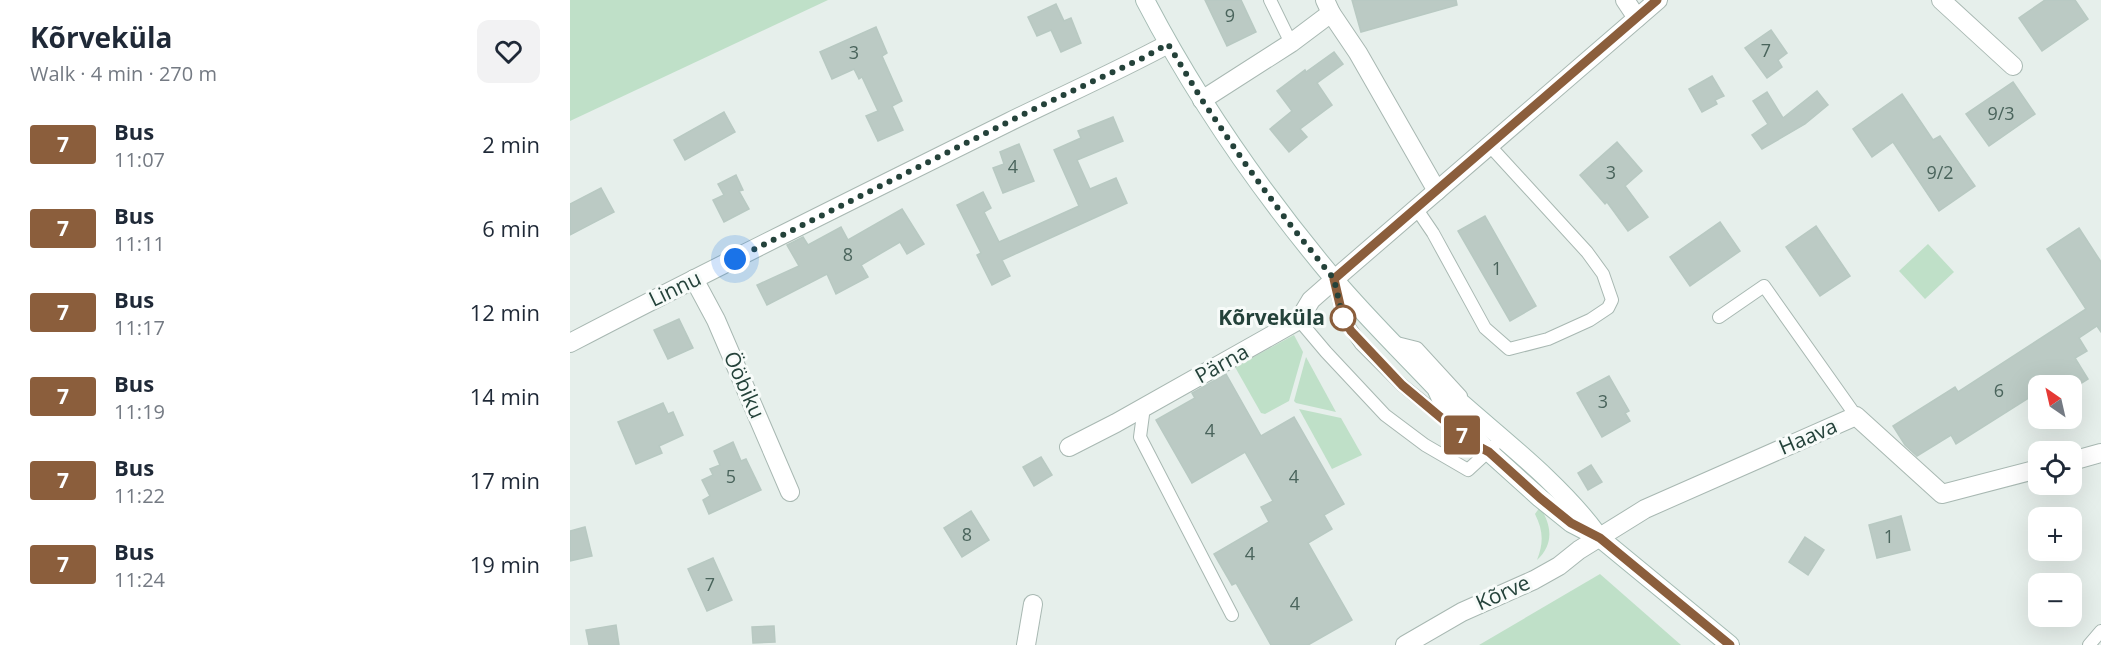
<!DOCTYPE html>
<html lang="en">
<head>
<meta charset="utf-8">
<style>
	:root { --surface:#fff; --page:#f2f2f3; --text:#1f2937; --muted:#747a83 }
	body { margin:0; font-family:"Open Sans",sans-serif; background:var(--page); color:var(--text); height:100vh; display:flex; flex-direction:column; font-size:22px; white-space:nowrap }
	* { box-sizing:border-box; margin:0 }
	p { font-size:20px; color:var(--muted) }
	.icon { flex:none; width:33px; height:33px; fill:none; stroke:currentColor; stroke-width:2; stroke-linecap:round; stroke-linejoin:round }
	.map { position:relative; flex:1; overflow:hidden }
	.details { display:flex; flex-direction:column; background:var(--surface); width:570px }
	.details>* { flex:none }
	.badge { padding:0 12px; border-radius:4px; font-size:21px; line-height:39px }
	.needle { width:39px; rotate:326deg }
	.controls { position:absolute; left:1458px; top:375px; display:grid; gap:12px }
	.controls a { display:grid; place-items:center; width:54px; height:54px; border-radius:12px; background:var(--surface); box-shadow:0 6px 24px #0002; font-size:30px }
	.you { position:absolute; width:30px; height:30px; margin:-15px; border:4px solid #fff; border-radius:50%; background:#1a73e8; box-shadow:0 0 0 9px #1a73e833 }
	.map>.badge { position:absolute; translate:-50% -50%; box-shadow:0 0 0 3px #fff }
	.round { display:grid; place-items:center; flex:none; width:63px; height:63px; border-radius:12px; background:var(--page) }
	.summary { display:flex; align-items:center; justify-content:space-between; height:102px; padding:0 30px }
	h1 { font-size:28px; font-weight:700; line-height:45px }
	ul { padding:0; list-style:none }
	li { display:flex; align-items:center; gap:18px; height:84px; padding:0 30px }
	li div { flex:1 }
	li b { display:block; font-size:22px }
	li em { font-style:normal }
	li .badge { min-width:66px; font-weight:700; text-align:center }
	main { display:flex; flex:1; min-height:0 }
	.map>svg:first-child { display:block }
	.green { fill:#bfe0c8 }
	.building { fill:#bbcac4; stroke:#b8c9c2; stroke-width:1.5 }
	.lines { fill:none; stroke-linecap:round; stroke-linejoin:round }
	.lane-casing { stroke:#a8b8b2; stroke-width:14 }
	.street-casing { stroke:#a8b8b2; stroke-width:20 }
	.secondary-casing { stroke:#a4bbb3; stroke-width:20 }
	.lane { stroke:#fff; stroke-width:12 }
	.street { stroke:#fff; stroke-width:18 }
	.secondary { stroke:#fff; stroke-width:18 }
	.line-casing { stroke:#fff; stroke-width:14 }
	.line { stroke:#8b5e3c; stroke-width:9 }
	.walk { stroke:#24423a; stroke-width:6; stroke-dasharray:0 10.8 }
	.stop-dot { fill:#fff; stroke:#8b5e3c; stroke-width:3 }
	.labels { text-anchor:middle; stroke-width:6; stroke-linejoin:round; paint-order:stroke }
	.number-label { font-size:18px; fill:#4a645c }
	.street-label { font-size:21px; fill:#24423a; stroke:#f7fbf9 }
	.stop-label { font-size:21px; font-weight:bold; fill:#24423a; stroke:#f7fbf9; text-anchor:end }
</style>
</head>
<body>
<main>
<section class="details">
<div class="summary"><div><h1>Kõrveküla</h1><p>Walk · 4 min · 270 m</p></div><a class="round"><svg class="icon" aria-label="heart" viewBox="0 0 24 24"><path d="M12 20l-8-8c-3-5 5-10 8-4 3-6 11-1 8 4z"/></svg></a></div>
<ul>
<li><span class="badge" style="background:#8b5e3c;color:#fff">7</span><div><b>Bus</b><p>11:07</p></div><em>2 min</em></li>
<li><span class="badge" style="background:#8b5e3c;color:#fff">7</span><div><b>Bus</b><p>11:11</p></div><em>6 min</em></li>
<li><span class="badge" style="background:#8b5e3c;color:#fff">7</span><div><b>Bus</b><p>11:17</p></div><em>12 min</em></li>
<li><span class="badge" style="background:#8b5e3c;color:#fff">7</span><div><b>Bus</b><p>11:19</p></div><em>14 min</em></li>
<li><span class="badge" style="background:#8b5e3c;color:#fff">7</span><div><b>Bus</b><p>11:22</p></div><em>17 min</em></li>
<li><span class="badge" style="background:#8b5e3c;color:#fff">7</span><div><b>Bus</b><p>11:24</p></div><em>19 min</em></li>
</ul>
</section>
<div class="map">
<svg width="1531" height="645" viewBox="0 0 1531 645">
	<rect width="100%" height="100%" fill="#e6efeb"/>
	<!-- green -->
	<g class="green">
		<path d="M0,0H258L0,121Z"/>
		<path d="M1358,244L1384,272L1355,299L1329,271Z"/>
		<path d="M724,335L733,352L719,401L695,414L691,413L665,367Z"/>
		<path d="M736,357L766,412L726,403L724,401Z"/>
		<path d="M729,409L771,418L792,455L762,469Z"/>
		<path d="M970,507C982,526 984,544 967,560C974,542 973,530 965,514Z"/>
		<path d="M1030,574L1111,645H909Z"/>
	</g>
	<!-- building -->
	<g class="building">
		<path d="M635,0H671L686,32L657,46Z"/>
		<path d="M782,0H886L887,5L791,32Z"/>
		<path d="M1475,0H1505L1518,19L1472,51L1449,18Z"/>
		<path d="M486,4L494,21L501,18L511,43L491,52L481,30L467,36L458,17Z"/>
		<path d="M306,27L317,53L312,56L332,101L322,106L333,130L308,141L296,116L308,111L292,77L289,79L284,69L262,79L250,52Z"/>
		<path d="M1201,30L1217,53L1208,60L1212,67L1197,78L1175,48Z"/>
		<path d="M764,52L773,64L747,83L762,105L730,129L737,137L719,152L700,129L722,111L707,91L735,70L736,72Z"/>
		<path d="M1142,76L1154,96L1145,100L1147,104L1132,112L1119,89Z"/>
		<path d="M1443,82L1465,114L1419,146L1396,114Z"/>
		<path d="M1247,91L1258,105L1235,124L1192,149L1182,135L1198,124L1183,101L1197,92L1213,118Z"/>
		<path d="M1332,94L1363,140L1370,136L1405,186L1369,211L1323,142L1302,157L1283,129Z"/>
		<path d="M154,112L165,132L115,160L104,140Z"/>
		<path d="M543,117L553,141L507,160L520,189L546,178L557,203L432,260L440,276L422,285L407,255L411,253L387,205L413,192L421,208L414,212L429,242L509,206L484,150L511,138L508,131Z"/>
		<path d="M1047,142L1072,171L1055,186L1078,217L1058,231L1037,202L1035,204L1010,175Z"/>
		<path d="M449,144L464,181L433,193L423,168L434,164L430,152Z"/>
		<path d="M166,175L173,190L169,191L179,209L154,222L143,200L154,195L148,184Z"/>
		<path d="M31,188L44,212L0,235V204Z"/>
		<path d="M332,209L354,244L337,254L330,242L291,265L298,277L266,294L257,274L197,305L187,285L229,266L217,245L233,237L238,245L271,227L278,240Z"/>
		<path d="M915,216L966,306L940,321L888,231Z"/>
		<path d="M1150,222L1170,251L1120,286L1100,257Z"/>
		<path d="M1246,226L1280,276L1250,296L1216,247Z"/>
		<path d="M1509,228L1531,262V332L1527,326L1509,338L1517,351L1505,358L1518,379L1507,386H1468V392L1386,444L1381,435L1347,456L1335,445L1323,426L1385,387L1388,392L1516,309L1477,249Z"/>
		<path d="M109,319L123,348L98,359L84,330Z"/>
		<path d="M656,374L691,436L724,417L774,504L754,515L762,529L738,543L782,620L738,645H701L666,583L662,585L644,554L699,522L691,507L703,501L675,452L622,483L586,420L625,398L622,393Z"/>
		<path d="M1039,376L1059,411L1055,413L1060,421L1032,437L1007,393Z"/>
		<path d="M93,403L98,414L103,412L113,435L89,446L92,453L66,464L48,422Z"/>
		<path d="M163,442L171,461L176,459L191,490L139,514L133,500L140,496L132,480L143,475L140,469L150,465L144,451Z"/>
		<path d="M471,457L482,475L464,486L453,467Z"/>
		<path d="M1021,465L1032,482L1018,490L1008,473Z"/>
		<path d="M401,511L419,540L392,557L374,528Z"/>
		<path d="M1331,516L1340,550L1307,558L1299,525Z"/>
		<path d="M15,527L22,556L0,561V531Z"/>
		<path d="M1235,537L1254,550L1238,575L1219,562Z"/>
		<path d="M143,558L162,600L137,611L118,569Z"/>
		<path d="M46,625L49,645H19L16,630Z"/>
		<path d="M204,626L205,642L183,643L182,627Z"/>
	</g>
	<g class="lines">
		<!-- lane casing -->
		<g class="lane-casing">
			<g id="lane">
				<path d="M700,0L721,43"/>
				<path d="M846,208L863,233L915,328L939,349L978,339L1020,320L1038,308L1042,300L1033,274L1017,252L919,145"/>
				<path d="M765,283L773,318L791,344L832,385L903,443"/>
				<path d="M1149,317L1194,286L1286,416"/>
				<path d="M729,320L756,352L815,415L855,445L898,470L924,446"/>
				<path d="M823,342L847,348L891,396"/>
				<path d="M574,407L570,437L662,615"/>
				<path d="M1519,645L1531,631"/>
			</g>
		</g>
		<!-- street casing -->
		<g class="street-casing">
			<g id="street">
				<path d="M1055,0L1067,18"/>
				<path d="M1371,0L1443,66"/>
				<path d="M761,13L788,53L867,191"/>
				<path d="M632,100L721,43L761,13L755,0"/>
				<path d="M124,279L146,320L220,492"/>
				<path d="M0,343C145,267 292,195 439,122C492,96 546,72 598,44"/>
				<path d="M499,447L546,423L729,320L741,300L774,271L1088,0"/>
				<path d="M1502,461L1531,453"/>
				<path d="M456,645L463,604"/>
				<path d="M835,645L892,612L964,580L989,566L1009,550L1075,509L1286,416L1372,494L1468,469"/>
			</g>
		</g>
		<!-- secondary casing -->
		<g class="secondary-casing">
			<g id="secondary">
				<path d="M575,0C627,100 691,192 764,279C796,317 832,352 866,388L872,401L919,452L970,498L1001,523L1030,538L1160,645"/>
				<path d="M872,390L881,394C930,438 988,481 1027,534"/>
			</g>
		</g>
		<!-- lane -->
		<use href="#lane" class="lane"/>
		<!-- street -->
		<use href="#street" class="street"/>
		<!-- secondary -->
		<use href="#secondary" class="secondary"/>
	</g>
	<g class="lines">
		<!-- line casing -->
		<g class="line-casing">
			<path id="line" d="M1087,0L764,279L773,318L781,331L832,385L900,442L919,452L970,498L1001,523L1030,538L1160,645"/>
		</g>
		<!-- line -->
		<use href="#line" class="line"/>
		<!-- walk -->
		<path class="walk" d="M165,259L468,107L573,58L598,44L632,100L674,162L718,222L764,279L773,318"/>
	</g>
	<!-- markers -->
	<circle class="stop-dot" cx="773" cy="318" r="12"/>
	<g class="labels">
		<!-- number labels -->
		<g class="number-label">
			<text x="660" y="22">9</text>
			<text x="1196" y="57">7</text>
			<text x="284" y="59">3</text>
			<text x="1431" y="120">9/3</text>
			<text x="443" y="173">4</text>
			<text x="1041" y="179">3</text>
			<text x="1370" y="179">9/2</text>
			<text x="278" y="261">8</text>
			<text x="927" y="275">1</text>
			<text x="1429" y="397">6</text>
			<text x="1033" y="408">3</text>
			<text x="640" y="437">4</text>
			<text x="161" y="483">5</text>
			<text x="724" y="483">4</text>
			<text x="397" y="541">8</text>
			<text x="1319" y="543">1</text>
			<text x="680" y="560">4</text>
			<text x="140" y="591">7</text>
			<text x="725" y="610">4</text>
		</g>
		<!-- street labels -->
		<g class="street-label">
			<text transform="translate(105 289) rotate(-26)" y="7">Linnu</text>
			<text transform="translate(652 364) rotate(-29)" y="7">Pärna</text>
			<text transform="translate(174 385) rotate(66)" y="7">Ööbiku</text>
			<text transform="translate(1238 437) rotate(-23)" y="7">Haava</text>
			<text transform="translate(933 593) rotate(-24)" y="7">Kõrve</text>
		</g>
		<!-- stop labels -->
		<g class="stop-label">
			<text x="755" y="325">Kõrveküla</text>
		</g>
	</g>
</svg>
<div class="controls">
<a><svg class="needle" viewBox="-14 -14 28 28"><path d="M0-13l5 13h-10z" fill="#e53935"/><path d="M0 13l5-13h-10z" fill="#747a83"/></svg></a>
<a><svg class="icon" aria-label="locate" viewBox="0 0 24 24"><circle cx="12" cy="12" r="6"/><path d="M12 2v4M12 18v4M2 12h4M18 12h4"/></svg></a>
<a>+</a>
<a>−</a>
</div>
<div class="you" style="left:165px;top:259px"></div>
<b class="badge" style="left:892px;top:435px;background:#8b5e3c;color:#fff">7</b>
</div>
</main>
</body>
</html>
